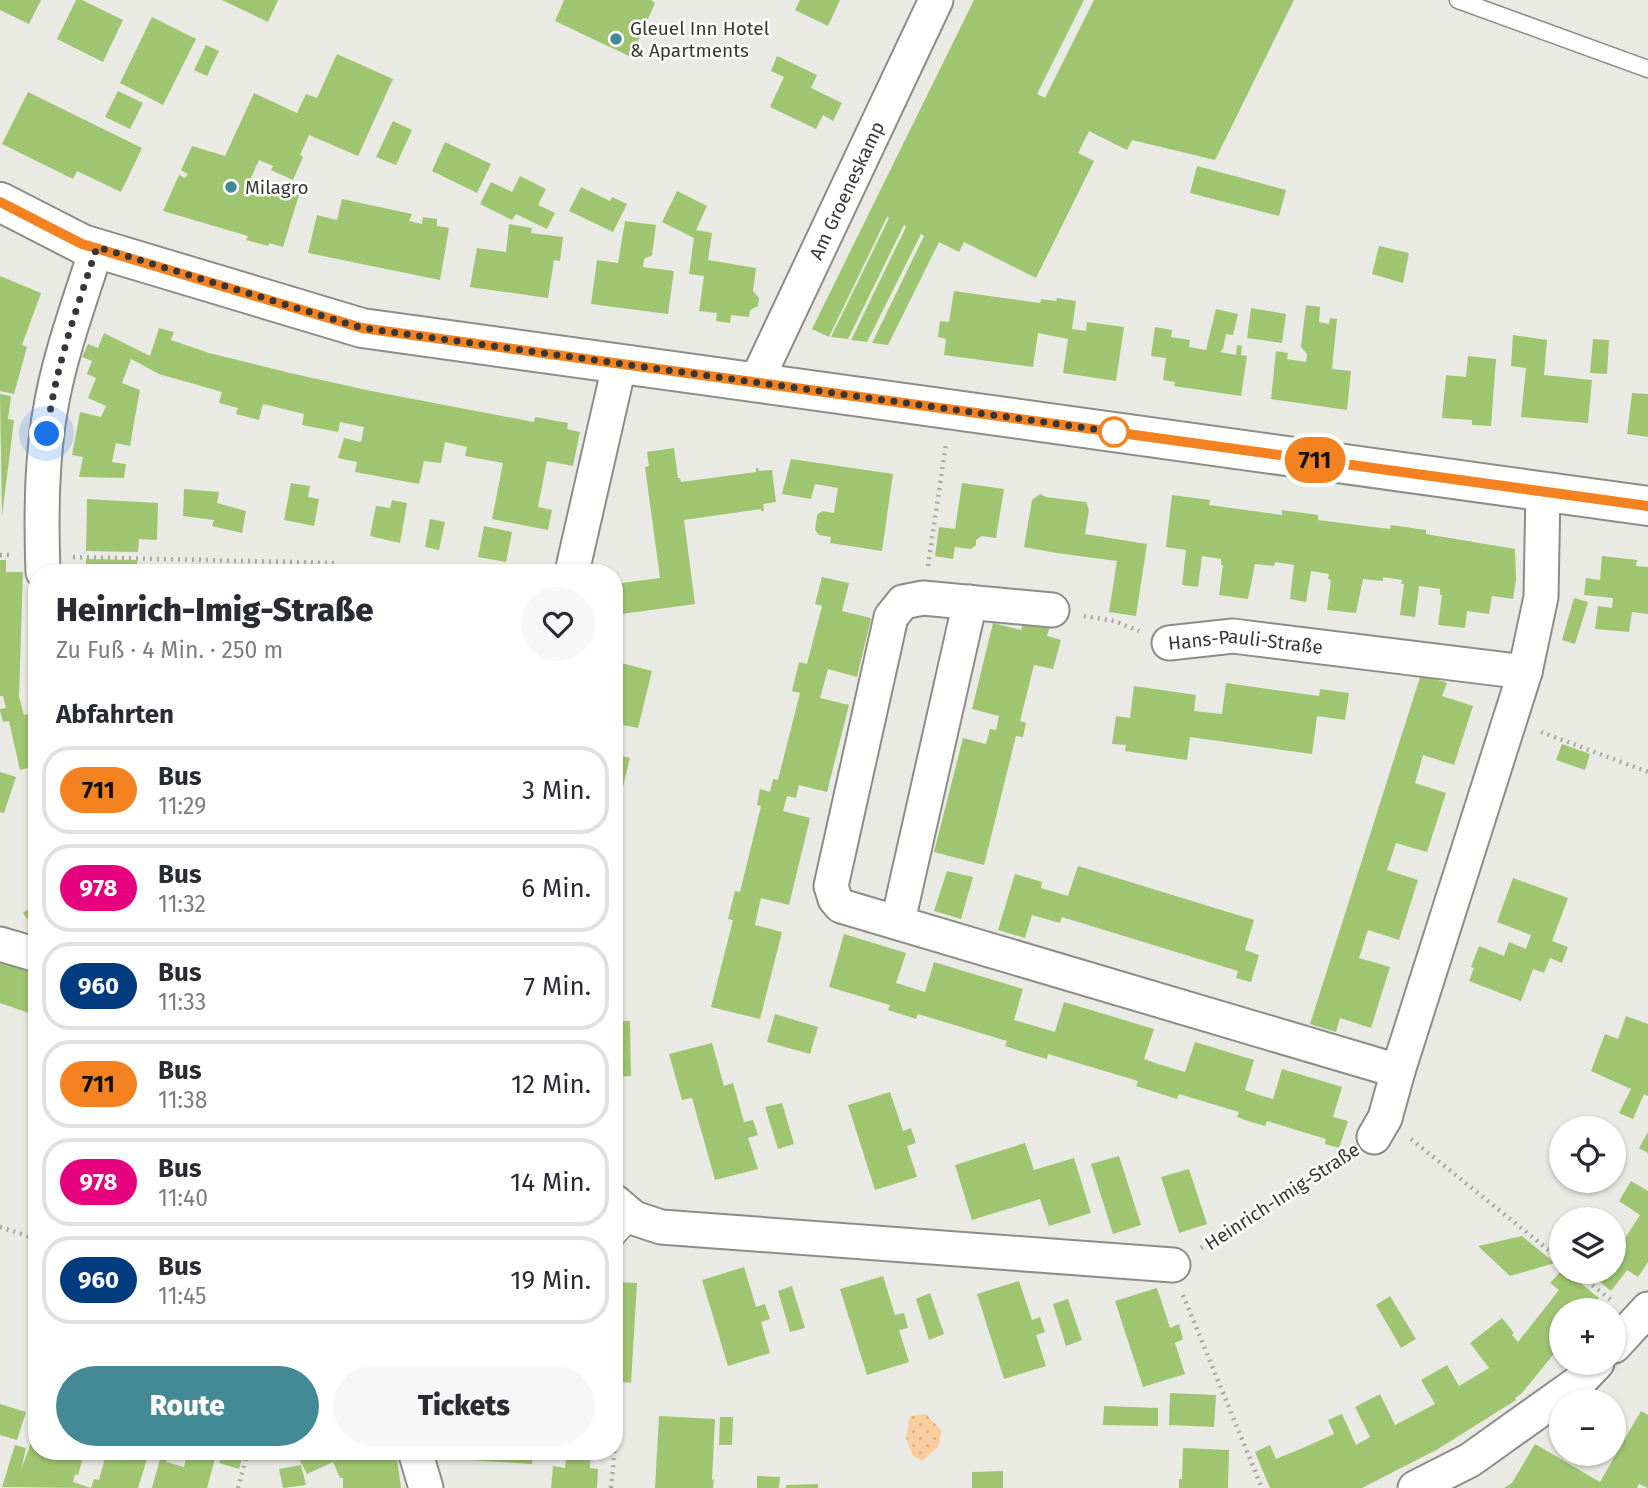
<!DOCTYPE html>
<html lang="de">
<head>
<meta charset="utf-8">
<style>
	:root { --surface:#fff; --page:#f7f7f7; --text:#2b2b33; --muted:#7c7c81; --line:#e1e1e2; --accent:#448996 }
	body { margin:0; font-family:"Fira Sans",sans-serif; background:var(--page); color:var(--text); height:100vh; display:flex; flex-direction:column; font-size:26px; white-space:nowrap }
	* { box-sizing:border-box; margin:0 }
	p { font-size:23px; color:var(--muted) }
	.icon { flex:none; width:38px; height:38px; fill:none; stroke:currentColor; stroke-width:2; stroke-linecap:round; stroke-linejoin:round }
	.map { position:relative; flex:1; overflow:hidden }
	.sheet { position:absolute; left:28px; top:564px; width:595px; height:896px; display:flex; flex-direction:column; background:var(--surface); border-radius:28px; box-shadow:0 2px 5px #0004 }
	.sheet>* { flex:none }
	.badge { padding:0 14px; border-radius:23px; font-size:24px; line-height:46px }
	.fabs { position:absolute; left:1549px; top:1116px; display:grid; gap:14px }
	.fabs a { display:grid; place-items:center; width:77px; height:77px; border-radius:50%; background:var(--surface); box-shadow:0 2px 5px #0004; font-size:35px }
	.you { position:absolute; width:35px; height:35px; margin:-18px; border:5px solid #fff; border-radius:50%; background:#1a73e8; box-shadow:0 0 0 10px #1a73e833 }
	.map>.badge { position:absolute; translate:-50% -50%; box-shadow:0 0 0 4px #fff }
	h2 { padding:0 28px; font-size:26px; line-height:63px }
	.round { display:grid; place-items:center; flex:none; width:74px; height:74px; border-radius:37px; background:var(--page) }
	.head { display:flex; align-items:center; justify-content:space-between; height:119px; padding:0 28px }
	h1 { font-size:33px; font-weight:800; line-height:52px }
	.action { display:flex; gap:14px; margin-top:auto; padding:14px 28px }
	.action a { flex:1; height:80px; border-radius:42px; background:var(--accent); color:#fff; font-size:28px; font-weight:800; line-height:80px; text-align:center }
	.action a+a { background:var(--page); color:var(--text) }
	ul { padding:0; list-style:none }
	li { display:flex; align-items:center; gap:21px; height:88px; margin:0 14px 10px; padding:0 14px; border:4px solid var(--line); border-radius:28px }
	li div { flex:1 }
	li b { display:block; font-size:26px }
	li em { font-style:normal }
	li .badge { min-width:77px; font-weight:700; text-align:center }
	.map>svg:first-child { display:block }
	.park { fill:url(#park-dots) }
	.building { fill:#9fc570 }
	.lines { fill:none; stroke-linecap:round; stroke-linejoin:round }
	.lane-casing { stroke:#8d8d87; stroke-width:19 }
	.street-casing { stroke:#8d8d87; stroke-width:37 }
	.secondary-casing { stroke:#8d8d87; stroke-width:42 }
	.path { stroke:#a9a9a4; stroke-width:4.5; stroke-dasharray:2 5; stroke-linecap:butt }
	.lane { stroke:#fff; stroke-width:16 }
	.street { stroke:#fff; stroke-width:33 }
	.secondary { stroke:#fff; stroke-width:38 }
	.line-casing { stroke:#fff; stroke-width:16 }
	.line { stroke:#f58220; stroke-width:10 }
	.walk { stroke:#373735; stroke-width:7; stroke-dasharray:0 12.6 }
	.poi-dot { fill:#448996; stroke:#fffffe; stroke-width:2.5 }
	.stop-dot { fill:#fff; stroke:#f58220; stroke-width:3.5 }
	.labels { text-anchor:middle; stroke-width:5; stroke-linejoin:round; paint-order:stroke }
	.poi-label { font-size:19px; fill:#373735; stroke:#fffffe; text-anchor:start }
	.street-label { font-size:19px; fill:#373735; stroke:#fffffe }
</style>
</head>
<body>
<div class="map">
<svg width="1648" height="1488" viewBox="0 0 1648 1488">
	<defs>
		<pattern id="park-dots" width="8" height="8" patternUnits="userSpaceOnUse" patternTransform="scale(1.75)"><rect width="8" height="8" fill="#fbcd9e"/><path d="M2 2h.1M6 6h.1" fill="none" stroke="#d8b189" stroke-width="1.8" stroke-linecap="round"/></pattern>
	</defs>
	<rect width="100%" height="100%" fill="#eaeae4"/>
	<!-- park -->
	<path class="park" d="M926,1414L941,1430L939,1446L922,1461L913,1456L906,1439L910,1416Z"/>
	<!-- building -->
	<g class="building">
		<path d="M0,0H41L29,24L0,10Z"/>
		<path d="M76,0H82L123,20L103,62L57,39Z"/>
		<path d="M222,0H278L268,22Z"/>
		<path d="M564,0H651L655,3L631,57L555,21Z"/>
		<path d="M800,0H840L828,26L795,10Z"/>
		<path d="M974,0H1084L1037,94L1045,98L1094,0H1294L1215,160L1132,140L1127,150L1089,131L1078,153L1094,161L1036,278L964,242L959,252L939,242L888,345L872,343L924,236L921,234L867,342L851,340L906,227L904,225L848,339L831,337L889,218L887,217L829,337L812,329Z"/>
		<path d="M152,17L196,39L163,105L120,83Z"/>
		<path d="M206,45L219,51L207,76L194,70Z"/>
		<path d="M337,54L393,79L358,156L309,135L300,155L303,157L293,180L271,170L273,166L259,160L250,180L299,195L283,247L269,243L268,246L246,240L248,236L163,211L179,175L185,178L188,174L181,170L192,146L225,156L254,93L297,113L306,94L317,98Z"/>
		<path d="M777,56L817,75L811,88L842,103L833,121L823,115L816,129L770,107L784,77L771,71Z"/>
		<path d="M118,91L143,103L130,129L105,117Z"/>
		<path d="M28,92L142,148L121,192L77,171L73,179L2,144Z"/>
		<path d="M393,121L412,130L396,165L376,157Z"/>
		<path d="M445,142L491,164L477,193L432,171Z"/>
		<path d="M1197,166L1286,190L1279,216L1190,193Z"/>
		<path d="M520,176L546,189L538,205L555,213L547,229L516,214L512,220L480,204L491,182L512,192Z"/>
		<path d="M581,187L610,201L612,197L627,204L613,232L569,211Z"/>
		<path d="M677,191L707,206L696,230L712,233L708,260L756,268L753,291L759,298L758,306L750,310L749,317L731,315L730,323L716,321L717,313L699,311L704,276L689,274L694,238L662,222Z"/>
		<path d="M342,199L412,214L409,221L422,224L423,217L437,219V226L449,228L440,280L308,253L317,215L337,220Z"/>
		<path d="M625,221L656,225L652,255L644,259L643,267L674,271L668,314L591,304L597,260L618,263Z"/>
		<path d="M509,224L532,228L531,233L563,237L560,261L554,260L548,298L470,287L477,248L506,252Z"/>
		<path d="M1379,246L1409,253L1403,283L1372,274Z"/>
		<path d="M0,276L41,293L22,345L27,347L14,394L0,391Z"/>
		<path d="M954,291L1040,303L1041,299L1056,301L1057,298L1076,301L1072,329L1086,331L1087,322L1124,327L1116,381L1063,373L1068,339L1038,333L1033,367L944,355L946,339L938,337L940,321L949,322Z"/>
		<path d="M1306,305L1320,307L1319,322L1329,324L1330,318L1337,319L1332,369L1351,371L1347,410L1271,399L1276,351L1288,353L1287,359L1306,362L1307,354L1301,347Z"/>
		<path d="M1251,308L1286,314L1282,343L1247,338Z"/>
		<path d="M1216,309L1238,314L1233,335L1226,334L1223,349L1220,352L1236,355L1237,345L1242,346L1241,355L1247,356L1241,396L1174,386L1175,382L1163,380L1166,358L1151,356L1155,327L1172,330L1171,337L1190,340L1189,347L1206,350Z"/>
		<path d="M159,328L174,332L171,340L209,353L290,373L371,391L534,422L535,417L568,423L567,429L580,432L573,466L547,461L538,507L552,510L548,530L492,519L503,463L465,456L467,447L445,442L441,463L424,461L419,484L355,472L357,462L338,458L344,438L361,442L364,427L340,422L338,432L302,425L304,414L263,404L259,420L236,414L238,408L219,403L222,392L159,374L131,359L122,383L140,390L135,417L130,446L116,443L112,462L126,464L124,478L79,477L83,457L72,455L80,412L101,417L106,406L88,398L96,378L87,374L92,361L82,357L88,344L98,348L104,333L150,356Z"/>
		<path d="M1513,335L1547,340L1544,375L1592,380L1588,423L1521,417L1526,368L1511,366Z"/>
		<path d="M1593,339L1609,340L1607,374L1590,373Z"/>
		<path d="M1468,356L1496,359L1491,426L1472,425V420L1442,418L1446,375L1466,377Z"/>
		<path d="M1632,393L1648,394V437L1627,434Z"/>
		<path d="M0,394L11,396L8,419L14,420L2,516Z"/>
		<path d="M674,448L678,478H680L681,482L756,472V468H758L759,471L772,470L776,502L763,504L764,511H761V509L684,520L695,604L614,615V584L660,578L645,467L649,466L647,452Z"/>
		<path d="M791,459L893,474L882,551L830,543L831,537L819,535L815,530L817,515L822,511L834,513L838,488L815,484L811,499L782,494Z"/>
		<path d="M291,483L310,486L308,497L319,499L314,526L284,520Z"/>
		<path d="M962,483L1004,489L996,538L982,536L976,540V545L971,549L955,547L953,559L935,556L939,527L955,529Z"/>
		<path d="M184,489L219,492L217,503L246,511L242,533L212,526L214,520L183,516Z"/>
		<path d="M1040,494L1046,497L1086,502L1089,510L1085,534L1147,544L1136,616L1109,612L1117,561L1056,553L1024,547L1032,500Z"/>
		<path d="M1172,495L1210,500L1209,505L1246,510L1282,515V510L1318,515V520L1390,529L1391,525L1426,530V534L1515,549L1516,579L1513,599L1492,596L1489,614L1467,611L1465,628L1438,625L1442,595H1440V589L1419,586L1415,617L1400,615L1404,584H1401L1402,580L1383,577V581L1363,579L1356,613L1327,610L1331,580L1328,579L1329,574L1311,571L1306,602L1290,599L1294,565L1275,562L1274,566L1255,564L1248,599L1219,595L1223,565H1221V559L1202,556L1198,587L1182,585L1186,550L1166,547Z"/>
		<path d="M87,499L158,503L157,540L139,539L138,552L86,551Z"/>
		<path d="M392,500L407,503L400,543L370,536L376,506L390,508Z"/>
		<path d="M430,519L445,522L439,550L425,547Z"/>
		<path d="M484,526L512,532L506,562L478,557Z"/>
		<path d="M1602,556L1637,560L1636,566L1648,567V614L1632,612L1629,632L1595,629L1598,606L1612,608L1613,598L1584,595L1586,578L1600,580Z"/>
		<path d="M86,559L137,560V572H85Z"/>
		<path d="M0,560H6V572H23L19,697L24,715L37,712V766L20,770L9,721L3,722L0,711V709L6,708L3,696H0Z"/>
		<path d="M822,577L849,583L842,611L871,618L857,677L828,669L820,698L849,705L827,792L799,785L796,798L787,796L783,811L810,818L789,905L761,898L758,911L755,925L782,932L760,1019L711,1007L733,920L728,919L735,891L740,892L761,806L757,805L760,789L770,792L773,779L778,780L800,693L792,691L799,662L807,664L822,606L815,604Z"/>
		<path d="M1574,598L1588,602L1575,644L1562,640Z"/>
		<path d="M1025,616L1051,622L1047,636L1061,640L1053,669L1034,665L1020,721L1026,723L1023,737L1016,736L984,865L934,852L963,738L986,744L990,729L996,730L999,716L972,709L993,623L1021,630Z"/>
		<path d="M614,661L652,671L638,728L614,723Z"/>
		<path d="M1421,674L1447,683L1442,696L1473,706L1454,765L1423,755L1415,783L1446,793L1427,852L1396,843L1387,870L1418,880L1399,940L1368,930L1359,958L1390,967L1371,1028L1340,1018L1336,1032L1310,1024Z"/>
		<path d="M1226,683L1319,696L1320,689L1349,693L1345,720L1317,716L1312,754L1190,737L1187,760L1125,751L1126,745L1112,744L1116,716L1130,718L1134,686L1196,695L1194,711L1222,714Z"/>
		<path d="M1562,744L1590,754L1585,770L1556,760Z"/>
		<path d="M614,754L630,758L615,819H614Z"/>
		<path d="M0,772L16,777L4,813L0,812Z"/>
		<path d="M1078,866L1254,920L1245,950L1259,955L1251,982L1236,978L1238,971L1062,917L1060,923L1032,915L1025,938L998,930L1015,874L1042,882L1041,888L1068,896Z"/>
		<path d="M947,871L973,877L961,919L934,911Z"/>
		<path d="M1513,878L1568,898L1552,941L1568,947L1562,963L1550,958L1544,973L1533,969L1521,1001L1469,981L1474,968L1471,967L1479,946L1504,956L1509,942L1526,949L1531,935L1497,922Z"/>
		<path d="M37,903V928L35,930L23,913Z"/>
		<path d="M844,934L906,953L896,983L925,992L934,962L1023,989L1014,1020L1055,1032L1064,1002L1154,1029L1144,1059L1158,1064L1185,1072L1195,1042L1254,1060L1245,1090L1259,1095L1273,1099L1282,1069L1342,1087L1333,1117L1348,1121L1339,1148L1325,1144L1326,1139L1267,1121L1265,1126L1251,1122L1237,1117L1239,1112L1179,1094L1177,1099L1136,1086L1138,1081L1048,1054L1047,1059L1020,1051L1005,1046L1007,1041L918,1014L916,1019L888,1010L890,1005L829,987Z"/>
		<path d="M0,958L37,971V1000L32,1014L0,1003Z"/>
		<path d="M775,1014L818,1027L810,1054L767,1042Z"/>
		<path d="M1626,1016L1648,1024V1096L1644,1094L1633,1119L1619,1113L1631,1089L1591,1071L1605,1034L1618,1039Z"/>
		<path d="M614,1021H630L631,1076L614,1077Z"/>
		<path d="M712,1043L724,1086L733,1083L744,1122L753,1120L758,1135L748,1138L758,1169L715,1180L692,1098L682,1100L669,1054Z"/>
		<path d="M890,1092L903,1131L911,1128L916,1143L907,1146L917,1177L875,1190L848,1105Z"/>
		<path d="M782,1103L794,1144L778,1149L765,1107Z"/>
		<path d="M1648,1132V1153L1639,1148Z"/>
		<path d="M1025,1143L1034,1170L1074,1158L1091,1213L1049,1226L1040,1199L972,1220L955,1165Z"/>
		<path d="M1119,1156L1141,1225L1113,1234L1091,1164Z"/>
		<path d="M1189,1169L1207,1224L1179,1233L1161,1177Z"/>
		<path d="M1631,1181L1648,1191V1262L1638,1277L1627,1270L1611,1291L1588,1272H1614V1246L1618,1249L1640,1215L1619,1201Z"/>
		<path d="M1522,1236L1555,1263L1510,1276L1478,1246Z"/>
		<path d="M744,1267L756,1307L765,1304L770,1319L761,1322L770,1353L728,1366L702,1280Z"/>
		<path d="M1560,1272H1567L1599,1298L1589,1311H1561V1345L1522,1393L1515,1398L1516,1400L1438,1449L1362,1488H1270L1255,1452L1270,1445L1276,1459L1305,1447L1334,1434L1328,1420L1342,1414L1356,1445L1370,1437L1355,1407L1380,1394L1395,1425L1435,1404L1421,1380L1447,1365L1459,1386L1489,1368L1470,1343L1502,1318L1514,1333L1512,1335L1518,1342L1559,1290L1550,1283Z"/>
		<path d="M883,1276L895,1315L904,1313L908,1328L899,1330L909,1362L867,1375L840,1289Z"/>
		<path d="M1019,1281L1032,1320L1040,1317L1045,1332L1036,1335L1046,1366L1004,1379L977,1294Z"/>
		<path d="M614,1282L637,1283L631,1383L614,1381Z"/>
		<path d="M792,1286L805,1328L790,1332L778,1291Z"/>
		<path d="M1157,1288L1170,1328L1179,1324L1183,1339L1175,1343L1185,1374L1143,1387L1115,1301Z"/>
		<path d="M930,1293L944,1334L929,1340L916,1299Z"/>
		<path d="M1390,1296L1416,1339L1401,1348L1376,1305Z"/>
		<path d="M1068,1299L1082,1340L1066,1346L1053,1304Z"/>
		<path d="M1170,1393L1216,1395L1214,1427L1169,1425Z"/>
		<path d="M0,1404L26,1412L17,1440L0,1435Z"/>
		<path d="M1104,1406L1158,1408V1426L1103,1425Z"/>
		<path d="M1641,1411L1648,1415V1488L1639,1484L1637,1488H1504L1512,1483L1535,1444L1600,1482Z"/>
		<path d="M659,1416L715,1419L712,1480L714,1479L713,1488H655Z"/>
		<path d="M720,1417H733L732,1445H719Z"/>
		<path d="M33,1437L37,1439V1451H85L78,1475L75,1474L73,1482L91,1488L2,1487L15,1445L26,1448L21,1470Z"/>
		<path d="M1183,1448L1229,1450L1228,1488H1179V1479H1182Z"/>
		<path d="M107,1451L147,1459L138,1488H91L94,1479L99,1480Z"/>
		<path d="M188,1451H217L207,1488H152L161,1455L167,1457L166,1462L184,1467Z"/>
		<path d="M223,1451H244L239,1469L219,1463Z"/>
		<path d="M295,1451H396L401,1488H343V1478H340L333,1462L307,1474Z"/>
		<path d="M470,1451H533L532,1464L469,1460Z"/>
		<path d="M567,1451H591L590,1468L598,1469L597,1488H551L553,1466L565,1468Z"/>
		<path d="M301,1465L306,1485L283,1488L279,1469Z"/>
		<path d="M1003,1471V1488H972V1472Z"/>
		<path d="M757,1476L780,1477L779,1488H757Z"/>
		<path d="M818,1484V1488H786V1485Z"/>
	</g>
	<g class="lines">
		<!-- lane casing -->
		<g class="lane-casing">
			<g id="lane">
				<path d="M1458,0L1648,69"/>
				<path d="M614,1240L634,1218"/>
			</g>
		</g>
		<!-- street casing -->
		<g class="street-casing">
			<g id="street">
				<path id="s1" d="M756,382L936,0"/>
				<path d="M43,572C41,519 41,464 50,412C59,356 80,301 97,247"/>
				<path d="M572,572L620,362"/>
				<path d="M1052,610L923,598L903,602L891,617L831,886L835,899L841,906L1398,1071"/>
				<path id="s2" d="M1169,643L1233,636L1525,672"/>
				<path d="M898,921L970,602"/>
				<path d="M0,944L37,955"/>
				<path d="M1374,1137L1385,1118L1398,1071L1525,672L1541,597L1543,491"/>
				<path d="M614,1201L634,1218L661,1227L1173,1265"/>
				<path d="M1614,1346L1648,1309"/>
				<path d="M415,1451L426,1488"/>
				<path d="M1415,1488L1470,1460L1578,1383L1597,1363"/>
			</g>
		</g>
		<!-- secondary casing -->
		<g class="secondary-casing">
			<path id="secondary" d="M0,202L82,244L362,328L1648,506"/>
		</g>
		<!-- path -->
		<g class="path">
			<path d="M0,555H12"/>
			<path d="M73,557L334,563L346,572"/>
			<path d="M928,566L946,443"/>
			<path d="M1084,616L1114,621L1139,631"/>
			<path d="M1541,732L1648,772"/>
			<path d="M1411,1139L1561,1260"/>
			<path d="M0,1227L37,1239"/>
			<path d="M1201,1248L1347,1154"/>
			<path d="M1576,1272L1611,1300"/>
			<path d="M1183,1295L1262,1488"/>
			<path d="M238,1488L248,1451"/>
			<path d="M611,1488L617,1425L614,1415"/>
		</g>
		<!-- lane -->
		<use href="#lane" class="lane"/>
		<!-- street -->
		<use href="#street" class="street"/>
		<!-- secondary -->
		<use href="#secondary" class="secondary"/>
	</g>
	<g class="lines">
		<!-- line casing -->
		<g class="line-casing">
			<path id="line" d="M0,202L82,244L362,328L1648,506"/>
		</g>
		<!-- line -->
		<use href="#line" class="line"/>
		<!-- walk -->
		<path class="walk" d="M47,434C54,371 77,308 97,247L362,328L1116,432H1114"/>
	</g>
	<!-- markers -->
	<g class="poi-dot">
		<circle cx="616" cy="39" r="7"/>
		<circle cx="231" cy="187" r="7"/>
	</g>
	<circle class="stop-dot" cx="1114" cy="432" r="14"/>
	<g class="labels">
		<!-- poi labels -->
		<g class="poi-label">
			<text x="630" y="35">Gleuel Inn Hotel<tspan x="630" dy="22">&amp; Apartments</tspan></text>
			<text x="245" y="194">Milagro</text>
		</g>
		<!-- street labels -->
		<g class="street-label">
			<text dy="7" stroke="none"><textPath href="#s1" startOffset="212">Am Groeneskamp</textPath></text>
			<text dy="7" stroke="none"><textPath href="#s2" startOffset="77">Hans-Pauli-Straße</textPath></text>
			<text transform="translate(1282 1196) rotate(-33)" y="7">Heinrich-Imig-Straße</text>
		</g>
	</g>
</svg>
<div class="fabs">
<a><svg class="icon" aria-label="locate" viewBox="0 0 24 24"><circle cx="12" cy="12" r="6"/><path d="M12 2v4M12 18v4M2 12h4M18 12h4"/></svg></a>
<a><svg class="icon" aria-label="layers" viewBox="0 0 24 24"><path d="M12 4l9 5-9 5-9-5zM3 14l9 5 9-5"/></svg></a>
<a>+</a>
<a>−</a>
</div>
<div class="you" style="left:47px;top:434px"></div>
<b class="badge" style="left:1315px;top:460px;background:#f58220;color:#111">711</b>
<section class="sheet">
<div class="head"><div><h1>Heinrich-Imig-Straße</h1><p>Zu Fuß · 4 Min. · 250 m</p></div><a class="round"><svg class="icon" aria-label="heart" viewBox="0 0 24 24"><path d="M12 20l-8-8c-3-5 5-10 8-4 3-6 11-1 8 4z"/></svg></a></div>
<h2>Abfahrten</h2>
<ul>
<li><span class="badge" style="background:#f58220;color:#111">711</span><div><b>Bus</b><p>11:29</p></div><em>3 Min.</em></li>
<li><span class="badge" style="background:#e6007e;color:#fff">978</span><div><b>Bus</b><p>11:32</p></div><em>6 Min.</em></li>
<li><span class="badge" style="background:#003b80;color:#fff">960</span><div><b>Bus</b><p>11:33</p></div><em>7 Min.</em></li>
<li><span class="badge" style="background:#f58220;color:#111">711</span><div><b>Bus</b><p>11:38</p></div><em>12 Min.</em></li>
<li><span class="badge" style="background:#e6007e;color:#fff">978</span><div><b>Bus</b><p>11:40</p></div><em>14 Min.</em></li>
<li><span class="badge" style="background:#003b80;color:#fff">960</span><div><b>Bus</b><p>11:45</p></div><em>19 Min.</em></li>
</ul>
<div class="action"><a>Route</a><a>Tickets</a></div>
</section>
</div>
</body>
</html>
